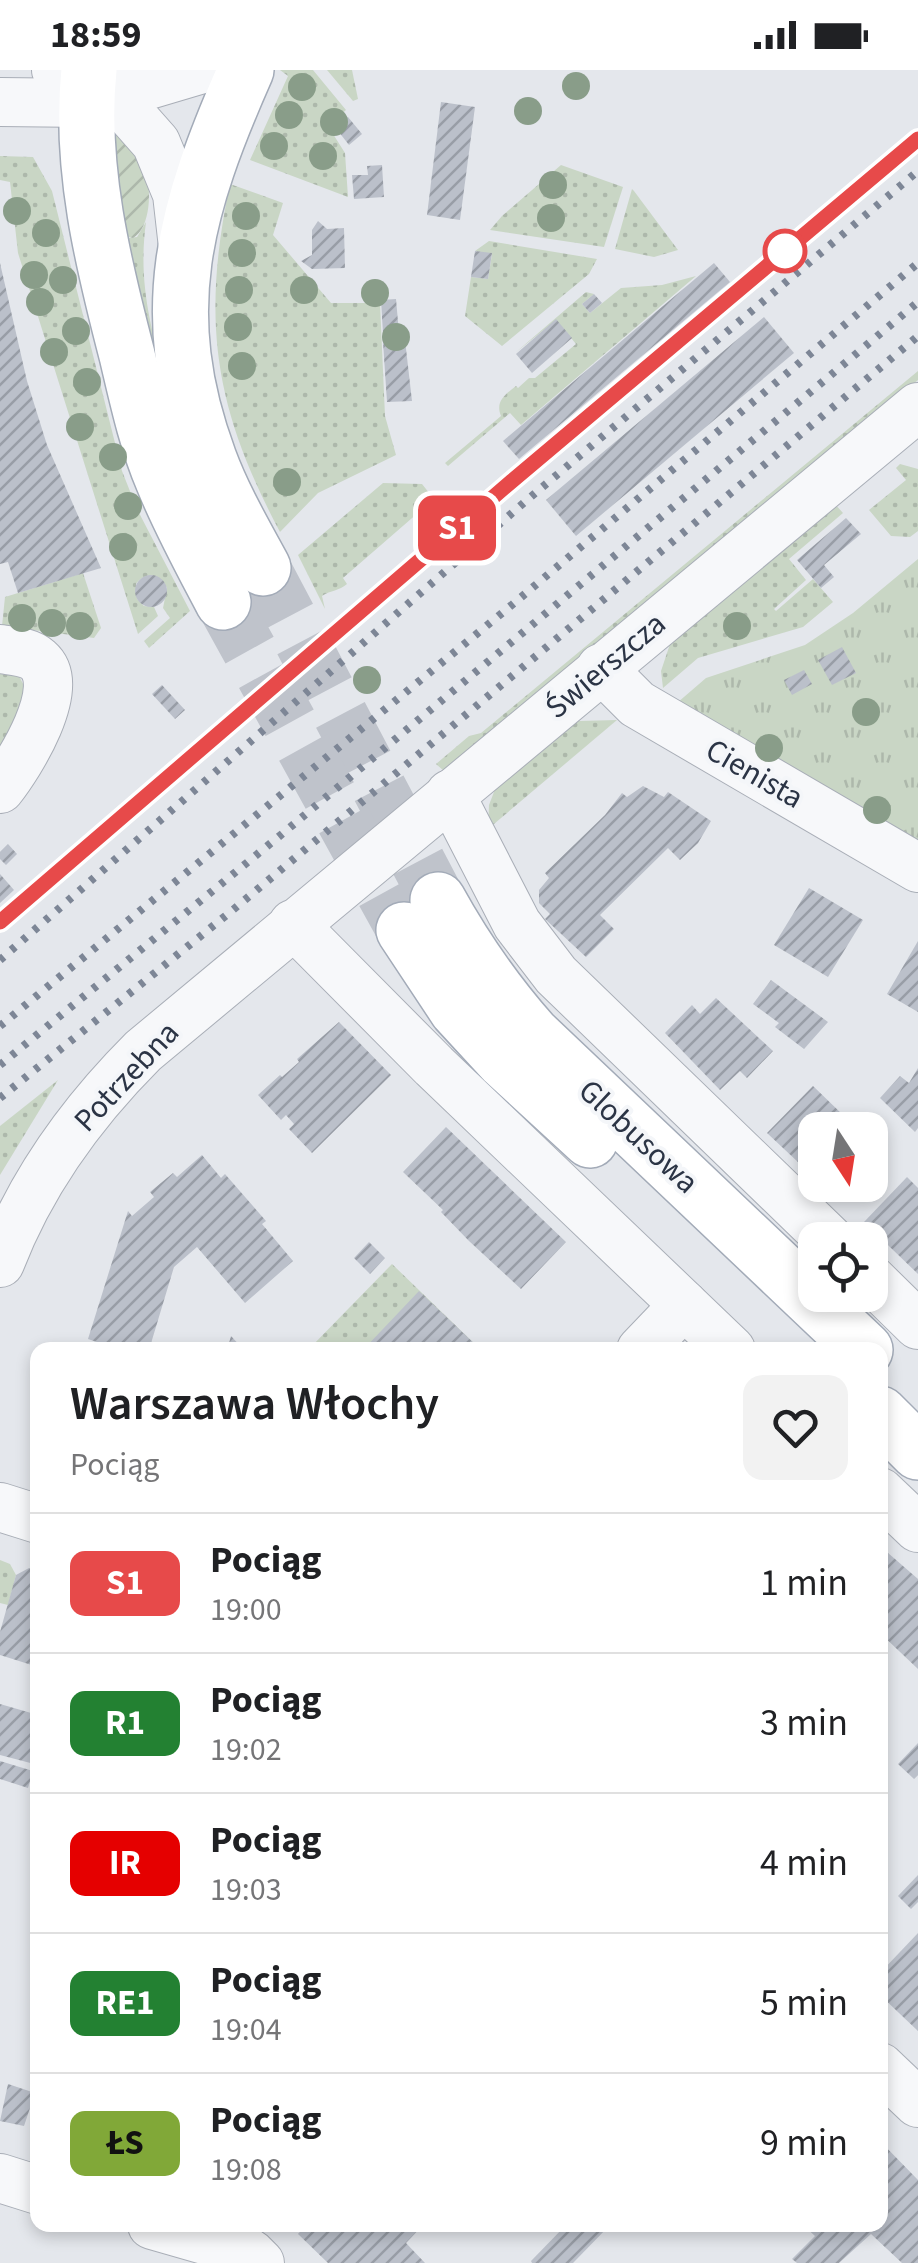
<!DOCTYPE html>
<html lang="pl">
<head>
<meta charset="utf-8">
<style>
	:root { --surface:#fff; --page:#f2f2f2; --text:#202124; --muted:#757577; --line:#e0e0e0 }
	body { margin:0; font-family:"Source Sans 3",sans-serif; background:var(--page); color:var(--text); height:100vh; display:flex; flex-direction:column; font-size:38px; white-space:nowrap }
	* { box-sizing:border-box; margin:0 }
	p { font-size:32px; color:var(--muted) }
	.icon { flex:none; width:55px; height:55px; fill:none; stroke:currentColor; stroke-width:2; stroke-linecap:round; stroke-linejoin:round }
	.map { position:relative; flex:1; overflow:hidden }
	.sheet { position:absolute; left:30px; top:1272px; width:858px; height:890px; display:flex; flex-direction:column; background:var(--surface); border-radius:20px; box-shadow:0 5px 15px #0003 }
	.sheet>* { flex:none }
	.badge { padding:0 20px; border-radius:15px; font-size:35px; line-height:65px }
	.needle { width:65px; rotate:168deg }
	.buttons { position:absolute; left:798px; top:1042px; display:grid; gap:20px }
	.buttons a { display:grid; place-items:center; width:90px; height:90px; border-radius:20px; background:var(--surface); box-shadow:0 5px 15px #0003; font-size:50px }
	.map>.badge { position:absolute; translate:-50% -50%; box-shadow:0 0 0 5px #fff }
	.round { display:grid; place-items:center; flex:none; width:105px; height:105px; border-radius:20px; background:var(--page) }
	.head { display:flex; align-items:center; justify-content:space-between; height:170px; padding:0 40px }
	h1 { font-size:48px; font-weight:600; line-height:75px }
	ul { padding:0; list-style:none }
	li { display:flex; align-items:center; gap:30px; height:140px; padding:0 40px; border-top:2px solid var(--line) }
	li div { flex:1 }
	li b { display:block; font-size:38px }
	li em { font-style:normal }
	li .badge { min-width:110px; font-weight:700; text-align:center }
	.status { display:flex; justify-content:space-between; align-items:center; height:70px; padding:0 50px; background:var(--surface); direction:ltr }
	.status svg { height:28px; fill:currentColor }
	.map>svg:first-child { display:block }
	.grass { fill:url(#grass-dots) }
	.park { fill:url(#park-tufts) }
	.garden { fill:url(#garden-furrows) }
	.building { fill:url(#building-hatch) }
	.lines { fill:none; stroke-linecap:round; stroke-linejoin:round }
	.major-tunnel { stroke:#bfc3cb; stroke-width:55; stroke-dasharray:55 28; stroke-linecap:butt }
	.minor-casing { stroke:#a9aeb7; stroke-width:50 }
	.major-casing { stroke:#a3abb8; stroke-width:58 }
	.minor { stroke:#f7f8fa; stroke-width:48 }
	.major { stroke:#fff; stroke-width:55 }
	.rail { stroke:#7d8696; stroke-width:8; stroke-dasharray:5 10; stroke-linecap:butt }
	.tree { fill:#899d89 }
	.line-casing { stroke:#fff; stroke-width:22 }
	.line { stroke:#e74a4a; stroke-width:15 }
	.stop-dot { fill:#fff; stroke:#e74a4a; stroke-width:5 }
	.labels { text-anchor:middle; stroke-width:8; stroke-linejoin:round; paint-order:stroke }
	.street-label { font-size:32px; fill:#2b3445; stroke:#f4f6f9 }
</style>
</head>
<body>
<div class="status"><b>18:59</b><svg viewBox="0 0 49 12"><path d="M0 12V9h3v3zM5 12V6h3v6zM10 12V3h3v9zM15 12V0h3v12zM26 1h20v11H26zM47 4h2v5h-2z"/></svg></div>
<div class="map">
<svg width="918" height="2193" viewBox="0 0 918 2193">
	<defs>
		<pattern id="grass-dots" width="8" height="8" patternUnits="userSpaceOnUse" patternTransform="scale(2.5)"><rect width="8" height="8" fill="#c9d6c5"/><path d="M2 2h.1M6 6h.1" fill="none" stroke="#adb8ab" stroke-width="1.8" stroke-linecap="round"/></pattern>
		<pattern id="park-tufts" width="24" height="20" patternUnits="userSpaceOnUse" patternTransform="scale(2.5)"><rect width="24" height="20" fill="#c9d6c5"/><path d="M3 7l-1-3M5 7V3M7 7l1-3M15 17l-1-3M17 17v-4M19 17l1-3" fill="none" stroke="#adb8ab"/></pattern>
		<pattern id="garden-furrows" width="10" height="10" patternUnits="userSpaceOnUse" patternTransform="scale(2.5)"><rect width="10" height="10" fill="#c9d6c5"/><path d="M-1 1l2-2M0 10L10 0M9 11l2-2" fill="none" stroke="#adb8ab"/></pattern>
		<pattern id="building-hatch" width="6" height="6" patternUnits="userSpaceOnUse" patternTransform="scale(2.5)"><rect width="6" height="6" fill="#bbc0ca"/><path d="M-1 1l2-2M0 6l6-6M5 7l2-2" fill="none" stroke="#989da6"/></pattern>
	</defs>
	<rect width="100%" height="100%" fill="#e4e7ec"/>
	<!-- grass -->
	<g class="grass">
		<path d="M280,0H313L346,40L328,56L345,83L348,127L250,90L288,6Z"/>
		<path d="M327,0H352L358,29L353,31Z"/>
		<path d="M0,86L33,87L52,121L122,401L137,439L190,541L149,578L144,571L170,548L163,538L167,518C160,503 145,501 136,514L137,529L144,536L154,537L158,546L138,564L18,183L10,112L0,110Z"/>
		<path d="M561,95L623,117L604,177L490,160L502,146Z"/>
		<path d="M230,114L283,133L273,165L331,233H380L385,346L396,385L318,423L280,462C214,338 201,251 230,114Z"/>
		<path d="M632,119L634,121L678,180L654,187L615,179Z"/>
		<path d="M146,152C138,211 150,254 165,311C174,346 180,382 187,417L120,157L129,168L137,167Z"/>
		<path d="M489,171L597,189L589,204L502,276L465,246L471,207L488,209L492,184L475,181Z"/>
		<path d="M696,206L521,355L510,343L448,396L445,393L501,346C495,331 505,325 516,316L518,318L529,308H535L576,274L556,250L515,283L586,222L594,224L582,234L590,243L621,218L662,215Z"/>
		<path d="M918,301V310L444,701L436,694L469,666L481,663Z"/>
		<path d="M900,394L918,399V461L910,467L891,466L869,440L906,410L896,398Z"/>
		<path d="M383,413L422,414L434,429L343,508L347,514C339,521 331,520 322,526L325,539L298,485Z"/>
		<path d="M834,433L843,443L789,489L806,510L774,539L776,541L813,509L833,532L803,557L698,588L663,618L661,601L670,574Z"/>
		<path d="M83,503L101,558L94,568L2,556L5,527Z"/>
		<path d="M0,604L19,606L33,633L0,679Z"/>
		<path d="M617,650L488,759L489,735L497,714L564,656L579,651Z"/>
		<path d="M58,1010L0,1105V1056Z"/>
		<path d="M392,1194L481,1280H308Z"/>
		<path d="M0,1490L10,1494L16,1505L8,1535L0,1533Z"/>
	</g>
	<!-- park -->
	<path class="park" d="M918,489V771L677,633L706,608L805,575L853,543Z"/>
	<!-- garden -->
	<path class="garden" d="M109,44C120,61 138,81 145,100C152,118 151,158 133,168L125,166Z"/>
	<!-- building -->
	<g class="building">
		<path d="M441,32L475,37L460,150L427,145Z"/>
		<path d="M348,47L362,64L349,75L335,57Z"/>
		<path d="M382,95L384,127L354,129L352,105H368L367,96Z"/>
		<path d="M318,151L327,159L344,158L345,198L312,199L301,191L312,185V160Z"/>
		<path d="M475,181L492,183L488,209L471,207Z"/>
		<path d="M0,193L27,311L47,375L101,498L18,523L8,492L0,494Z"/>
		<path d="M714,193L730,212L519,389L503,371Z"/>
		<path d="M594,224L602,233L590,243L582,234Z"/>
		<path d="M396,229L399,263H383L381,230Z"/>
		<path d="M764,247L794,283L576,466L546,430Z"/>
		<path d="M556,249L572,268L532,303L516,284Z"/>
		<path d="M405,270L412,331L387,332L383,272Z"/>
		<path d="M846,448L861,464L824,495L834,507L821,518L797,490Z"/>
		<circle cx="151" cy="521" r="16"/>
		<path d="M842,577L856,603L832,615L818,590Z"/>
		<path d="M804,600L812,614L792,625L784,610Z"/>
		<path d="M162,615L185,640L175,649L152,624Z"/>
		<path d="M643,716L664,727L668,722L711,751L698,773L680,790L668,778L600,845L614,859L586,887L545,849L550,844L539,833V820L549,808L545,803L605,745L622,723L627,727Z"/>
		<path d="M8,774L17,784L6,795L0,789V782Z"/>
		<path d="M0,804L14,820L0,833Z"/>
		<path d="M809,818L863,850L828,907L774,875Z"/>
		<path d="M918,871V942L887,924Z"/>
		<path d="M771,910L828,952L804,979L775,957L779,953L753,934Z"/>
		<path d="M716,928L773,981L747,1008L740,1001L720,1020L665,963L692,935L700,944Z"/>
		<path d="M339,952L391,1005L312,1083L289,1059L294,1054L286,1045L281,1050L258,1025L280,1005L282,1007L299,992L297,989Z"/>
		<path d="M918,998V1058L915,1062L880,1028L900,1006L909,1013Z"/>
		<path d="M813,1016L843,1045L846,1042L859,1060H815V1108L767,1063Z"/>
		<path d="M446,1057L566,1172L521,1219L469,1171L441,1142L443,1140L403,1102Z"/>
		<path d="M870,1070L882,1081L870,1093Z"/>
		<path d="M202,1085L221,1108L225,1104L266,1151L262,1154L293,1191L245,1233L197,1177L174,1197L149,1280H120L88,1269L128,1141L132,1146L154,1127L150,1122L173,1103L177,1107Z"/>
		<path d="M907,1107L918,1118V1204L864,1152Z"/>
		<path d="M821,1115H849L836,1129Z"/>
		<path d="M369,1172L385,1188L370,1204L354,1188Z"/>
		<path d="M419,1221L457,1257L481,1280H363Z"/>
		<path d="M231,1266L244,1280H227Z"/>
		<path d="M880,1476L918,1509V1599L880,1563Z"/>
		<path d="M29,1498L38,1501V1597L0,1585V1562L16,1505Z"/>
		<path d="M0,1634L38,1645V1695L0,1685Z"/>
		<path d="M918,1673V1705L914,1709L898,1694Z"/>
		<path d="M0,1691L33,1701L28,1718L0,1709Z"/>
		<path d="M918,1805V1832L911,1839L898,1826Z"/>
		<path d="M918,1863V1961L880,1925V1903Z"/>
		<path d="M8,2014L35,2023L24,2056L0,2051Z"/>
		<path d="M880,2071L918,2110V2193H902L871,2164L839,2193H797L792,2189L815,2166L803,2155H880Z"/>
		<path d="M293,2155H423L406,2173L425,2193H328L298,2164L300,2162Z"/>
		<path d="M566,2155H610L573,2193H532L531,2191Z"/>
	</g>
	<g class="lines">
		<!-- major-tunnel -->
		<g class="major-tunnel">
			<path d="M263,498L438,830"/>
			<path d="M223,532L404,860"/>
		</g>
		<!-- minor casing -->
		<g class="minor-casing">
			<g id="minor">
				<path d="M56,0L88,5L103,13L156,73L177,124L183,177"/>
				<path d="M0,32L88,33L199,0"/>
				<path d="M0,579C12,581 28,581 38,590C69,617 19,695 0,719"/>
				<path d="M601,598L637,634L918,798"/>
				<path d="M450,724L517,854L556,905L830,1170"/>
				<path d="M293,854L434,996L731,1280"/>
				<path d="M0,1193C31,1112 82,1042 143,981L918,337"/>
				<path d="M870,1208L918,1255"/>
				<path d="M641,1280L684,1235"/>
				<path d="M880,1422L918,1458"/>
				<path d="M0,1437L38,1449"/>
				<path d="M880,1997L918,2033"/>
				<path d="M0,2108L38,2120"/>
				<path d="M152,2155L250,2183L260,2193"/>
			</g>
		</g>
		<!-- major casing -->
		<g class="major-casing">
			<g id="major">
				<path d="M89,0C79,96 103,193 127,285C137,327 146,370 163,410C180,452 202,492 223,532"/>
				<path d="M246,0C185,138 154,241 209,389C223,427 244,463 263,498"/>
				<path d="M438,830C465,879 495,922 532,964L865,1280"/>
				<path d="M404,860L457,940L503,990L590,1070"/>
				<path d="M880,1344L918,1382"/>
			</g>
		</g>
		<!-- minor -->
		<use href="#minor" class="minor"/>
		<!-- major -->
		<use href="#major" class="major"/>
		<!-- rail -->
		<g class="rail">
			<path d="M0,852L512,411L918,69"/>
			<path d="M0,890L527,430L918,101"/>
			<path d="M0,956L513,534L918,193"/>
			<path d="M0,995L282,764L918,232"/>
			<path d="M0,1028L234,839L918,266"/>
		</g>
	</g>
	<!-- trees -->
	<g class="tree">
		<circle cx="576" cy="16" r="14"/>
		<circle cx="302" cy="17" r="14"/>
		<circle cx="528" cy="41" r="14"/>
		<circle cx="289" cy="45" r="14"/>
		<circle cx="334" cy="52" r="14"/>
		<circle cx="274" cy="76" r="14"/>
		<circle cx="323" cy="86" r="14"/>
		<circle cx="553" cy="115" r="14"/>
		<circle cx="17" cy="141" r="14"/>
		<circle cx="246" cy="146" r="14"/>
		<circle cx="551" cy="148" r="14"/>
		<circle cx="46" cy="163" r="14"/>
		<circle cx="242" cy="183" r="14"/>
		<circle cx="34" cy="205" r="14"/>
		<circle cx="63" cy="210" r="14"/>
		<circle cx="239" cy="220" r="14"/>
		<circle cx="304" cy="220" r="14"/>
		<circle cx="375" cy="223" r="14"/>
		<circle cx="40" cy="232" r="14"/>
		<circle cx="238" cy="257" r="14"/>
		<circle cx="76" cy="261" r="14"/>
		<circle cx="396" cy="267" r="14"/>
		<circle cx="54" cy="282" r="14"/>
		<circle cx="242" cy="296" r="14"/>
		<circle cx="87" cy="312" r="14"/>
		<circle cx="80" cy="357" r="14"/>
		<circle cx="113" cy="387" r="14"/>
		<circle cx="287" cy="412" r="14"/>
		<circle cx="128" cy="436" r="14"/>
		<circle cx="123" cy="477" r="14"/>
		<circle cx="22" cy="548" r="14"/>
		<circle cx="52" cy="553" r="14"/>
		<circle cx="80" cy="556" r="14"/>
		<circle cx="737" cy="556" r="14"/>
		<circle cx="367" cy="610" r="14"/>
		<circle cx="866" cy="642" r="14"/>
		<circle cx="769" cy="678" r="14"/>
		<circle cx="877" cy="740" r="14"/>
	</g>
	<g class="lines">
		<!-- line casing -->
		<g class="line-casing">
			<path id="line" d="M0,852L512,411L918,69"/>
		</g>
		<!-- line -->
		<use href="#line" class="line"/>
	</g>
	<!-- markers -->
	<circle class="stop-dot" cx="785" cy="181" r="20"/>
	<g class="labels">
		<!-- street labels -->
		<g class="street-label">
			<text transform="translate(605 595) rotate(-40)" y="11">Świerszcza</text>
			<text transform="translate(755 703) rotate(30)" y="11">Cienista</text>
			<text transform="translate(126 1006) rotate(-47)" y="11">Potrzebna</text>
			<text transform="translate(639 1066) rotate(43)" y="11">Globusowa</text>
		</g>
	</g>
</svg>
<div class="buttons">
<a><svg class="needle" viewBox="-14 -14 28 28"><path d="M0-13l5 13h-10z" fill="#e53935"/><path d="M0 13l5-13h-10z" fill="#757577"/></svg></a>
<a><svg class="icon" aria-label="locate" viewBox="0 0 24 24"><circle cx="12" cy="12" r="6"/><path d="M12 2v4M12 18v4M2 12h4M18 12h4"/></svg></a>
</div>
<b class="badge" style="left:457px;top:458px;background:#e74a4a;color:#fff">S1</b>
<section class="sheet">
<div class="head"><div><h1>Warszawa Włochy</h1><p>Pociąg</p></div><a class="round"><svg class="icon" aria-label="heart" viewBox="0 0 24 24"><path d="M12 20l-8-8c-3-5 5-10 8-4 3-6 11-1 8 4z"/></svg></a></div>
<ul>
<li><span class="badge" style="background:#e74a4a;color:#fff">S1</span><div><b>Pociąg</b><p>19:00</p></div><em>1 min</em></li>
<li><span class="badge" style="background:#238132;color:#fff">R1</span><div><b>Pociąg</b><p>19:02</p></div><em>3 min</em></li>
<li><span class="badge" style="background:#e50000;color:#fff">IR</span><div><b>Pociąg</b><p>19:03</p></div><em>4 min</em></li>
<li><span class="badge" style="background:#238132;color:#fff">RE1</span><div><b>Pociąg</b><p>19:04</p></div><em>5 min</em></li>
<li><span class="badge" style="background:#81a838;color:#111">ŁS</span><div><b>Pociąg</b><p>19:08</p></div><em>9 min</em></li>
</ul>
</section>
</div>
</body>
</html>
